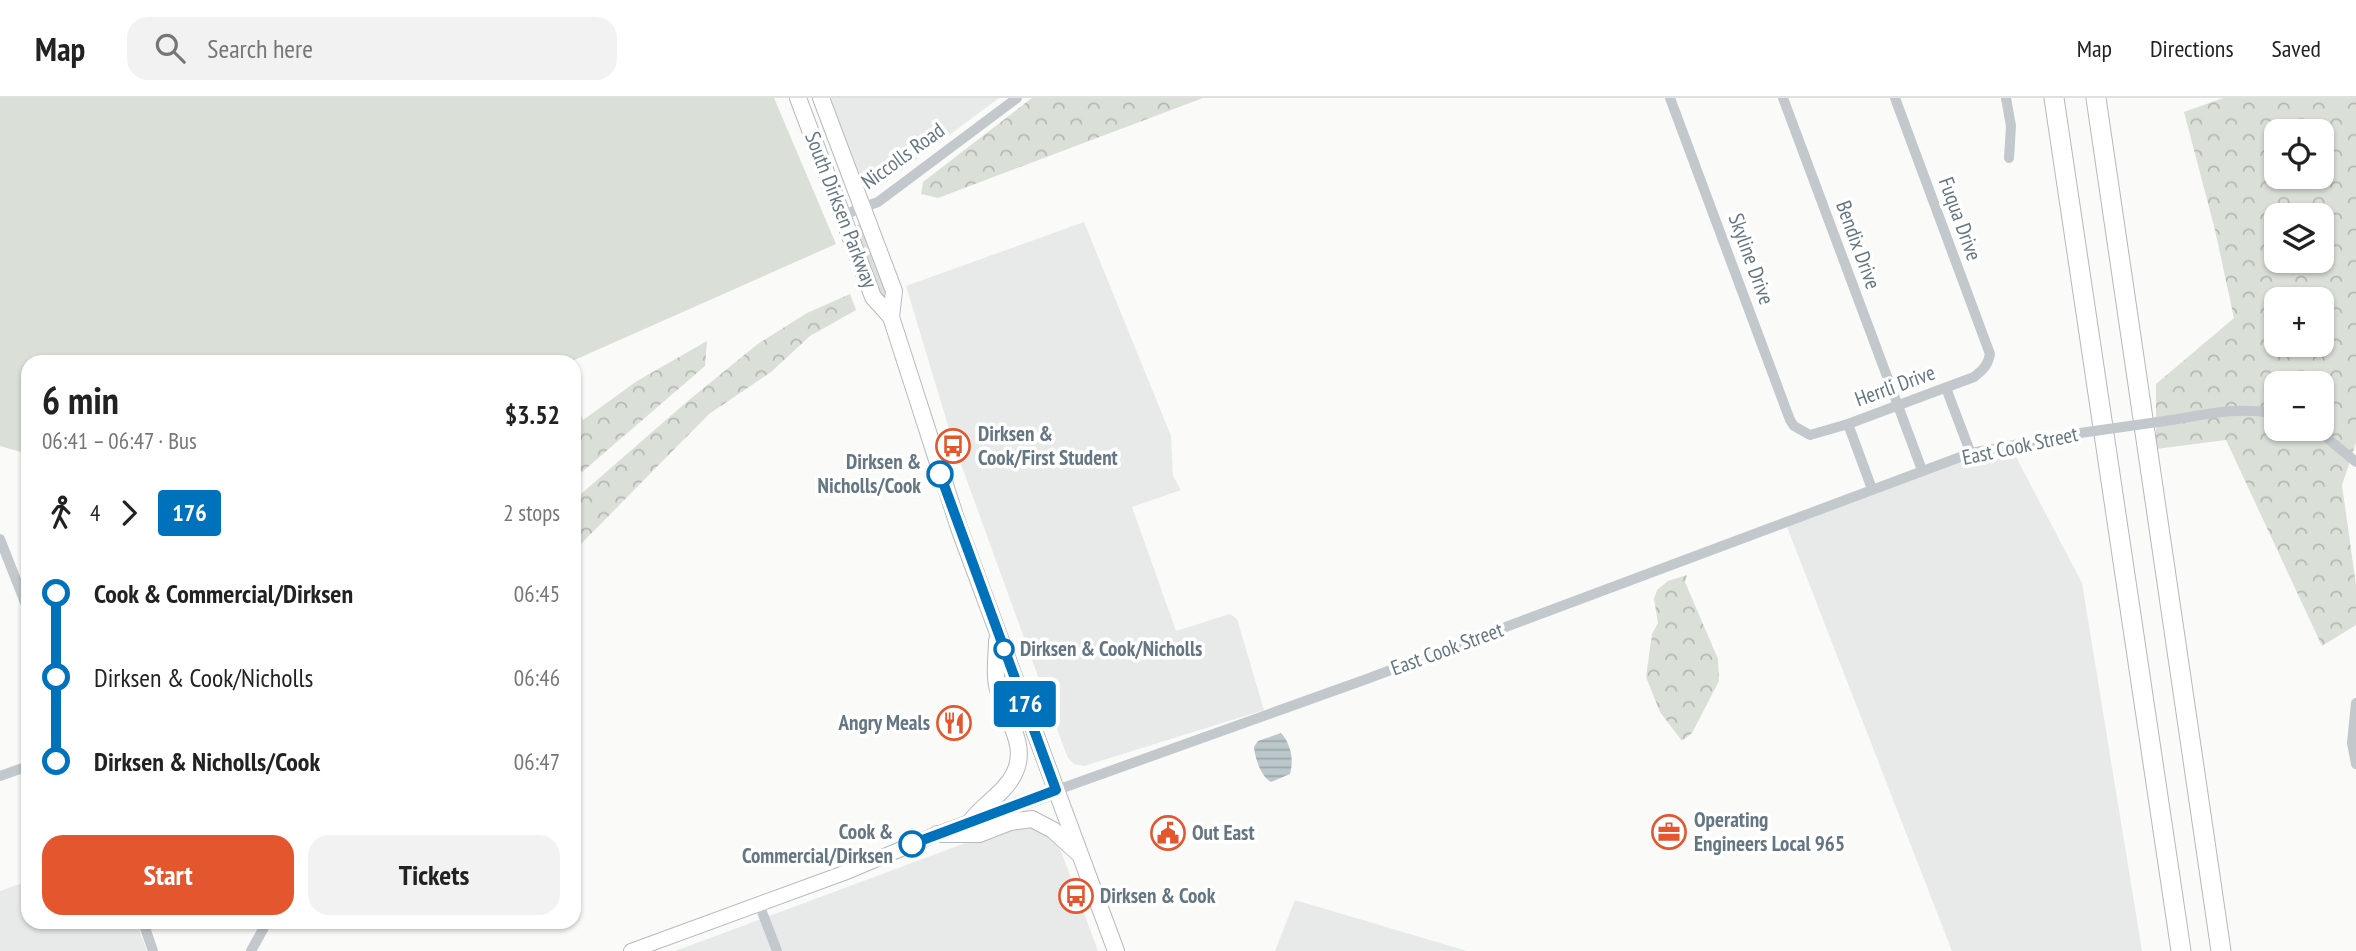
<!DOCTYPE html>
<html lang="en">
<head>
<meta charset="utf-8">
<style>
	:root { --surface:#fff; --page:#f2f2f2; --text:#222; --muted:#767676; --line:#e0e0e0; --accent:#e4572e }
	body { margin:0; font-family:"PT Sans Narrow",sans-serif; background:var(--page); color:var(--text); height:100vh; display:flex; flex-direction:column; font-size:26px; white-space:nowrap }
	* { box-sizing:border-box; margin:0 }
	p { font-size:23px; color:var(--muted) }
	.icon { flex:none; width:38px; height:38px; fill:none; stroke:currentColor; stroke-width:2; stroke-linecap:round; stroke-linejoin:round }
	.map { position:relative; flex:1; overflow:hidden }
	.details { position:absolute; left:21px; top:257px; width:560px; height:574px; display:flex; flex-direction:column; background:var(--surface); border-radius:21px; box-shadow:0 2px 5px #0004 }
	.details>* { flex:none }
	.badge { padding:0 14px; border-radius:5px; font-size:24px; line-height:46px }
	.controls { position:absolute; left:2264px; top:21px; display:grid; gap:14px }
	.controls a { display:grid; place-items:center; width:70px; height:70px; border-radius:14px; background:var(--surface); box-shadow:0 2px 5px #0004; font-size:35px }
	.map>.badge { position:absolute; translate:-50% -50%; box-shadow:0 0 0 4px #fff }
	.legs { display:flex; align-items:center; gap:10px; height:77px; padding:0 21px; font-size:23px }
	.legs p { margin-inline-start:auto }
	.overview { display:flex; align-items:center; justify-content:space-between; height:119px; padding:0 21px }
	h1 { font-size:38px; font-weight:800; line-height:52px }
	.action { display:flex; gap:14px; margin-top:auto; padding:14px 21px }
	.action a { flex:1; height:80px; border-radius:21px; background:var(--accent); color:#fff; font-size:28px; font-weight:800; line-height:80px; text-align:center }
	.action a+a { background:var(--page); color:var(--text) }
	ul { padding:0 21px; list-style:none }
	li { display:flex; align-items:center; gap:24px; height:84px; font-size:26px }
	li i { display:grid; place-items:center; width:10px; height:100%; margin:0 9px; background:currentColor }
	li i::after { content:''; width:18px; height:18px; margin:-9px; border:5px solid; border-radius:50%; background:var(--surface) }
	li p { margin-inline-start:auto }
	li:first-child i { background:linear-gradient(#0000 50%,currentColor 0) }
	li:last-child i { background:linear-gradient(currentColor 50%,#0000 0) }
	header { display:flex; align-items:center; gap:42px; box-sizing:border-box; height:98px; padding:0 35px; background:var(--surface); border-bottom:2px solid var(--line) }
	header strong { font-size:33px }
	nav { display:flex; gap:38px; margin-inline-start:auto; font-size:24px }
	.search { width:490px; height:63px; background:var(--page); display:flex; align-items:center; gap:18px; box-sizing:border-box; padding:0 24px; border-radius:21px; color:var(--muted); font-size:26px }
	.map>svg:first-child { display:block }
	.built { fill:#e8e9e9 }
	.grass { fill:#dadfd7 }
	.forest { fill:url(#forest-crowns); fill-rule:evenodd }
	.water { fill:url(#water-rules) }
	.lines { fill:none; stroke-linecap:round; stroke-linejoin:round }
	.secondary-casing { stroke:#b3babf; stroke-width:16 }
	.primary-casing { stroke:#b5babe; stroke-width:18 }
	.highway-casing { stroke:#b4b9bd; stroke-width:21 }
	.street { stroke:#c3c8cc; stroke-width:10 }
	.secondary { stroke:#fff; stroke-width:14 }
	.primary { stroke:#fff; stroke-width:16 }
	.highway { stroke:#fff; stroke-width:19 }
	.street-bridge { stroke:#c3c8cc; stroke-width:10 }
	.line-1-casing { stroke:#fff; stroke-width:16 }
	.line-1 { stroke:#0072bc; stroke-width:10 }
	.stop-1-dot { fill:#fff; stroke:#0072bc; stroke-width:3.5 }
	.labels { text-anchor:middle; stroke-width:7; stroke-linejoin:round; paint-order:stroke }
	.street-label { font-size:21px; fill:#657683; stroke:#fff }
	.poi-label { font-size:21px; font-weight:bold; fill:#657683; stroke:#fff; text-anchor:start }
	.stop-label { font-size:21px; font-weight:bold; fill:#657683; stroke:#fff; text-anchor:end }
</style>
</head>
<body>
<header>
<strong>Map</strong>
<div class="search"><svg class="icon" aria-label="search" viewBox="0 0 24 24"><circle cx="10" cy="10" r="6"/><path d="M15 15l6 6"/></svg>Search here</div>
<nav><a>Map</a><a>Directions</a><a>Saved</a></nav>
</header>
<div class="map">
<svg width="2356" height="853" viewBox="0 0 2356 853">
	<defs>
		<pattern id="forest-crowns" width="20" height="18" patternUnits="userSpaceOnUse" patternTransform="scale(1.75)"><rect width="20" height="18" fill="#dadfd7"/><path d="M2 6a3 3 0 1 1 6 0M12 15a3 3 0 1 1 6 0" fill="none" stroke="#b4b9b4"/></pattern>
		<pattern id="water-rules" width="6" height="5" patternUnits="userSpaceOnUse" patternTransform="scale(1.75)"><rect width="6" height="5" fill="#bbc7cb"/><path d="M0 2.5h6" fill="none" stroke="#9ca6aa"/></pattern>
	</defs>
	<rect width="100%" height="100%" fill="#fafaf8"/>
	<!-- built -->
	<g class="built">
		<path d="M829,0H999L876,91L866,89L861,84Z"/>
		<path d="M1084,124L1171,338L1173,378L1181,392L1132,409L1176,533L1230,516L1237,521L1264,612L1084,668L1074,666L1068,660L1060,639L953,344L906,188Z"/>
		<path d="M2014,355L2082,485L2142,853H1952L1787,429L1958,365Z"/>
		<path d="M1036,727L1055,742L1061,753L1098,853H675L1003,731Z"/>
		<path d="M28,783V824H136L147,853H0V793Z"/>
		<path d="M1295,802L1467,853H1275Z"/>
	</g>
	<!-- grass -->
	<g class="grass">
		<path d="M0,0H774L836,146L570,264H28V356L0,348Z"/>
		<path d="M862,125L887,192V199L882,206L857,136V127Z"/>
	</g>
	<!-- forest -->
	<g class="forest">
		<path d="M1032,0H1203L938,100L921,96L923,84Z"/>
		<path d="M2223,0H2356V345L2342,387L2356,487V527L2322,548L2226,342L2156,351V286L2234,220L2215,132L2184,14ZM2277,33H2322V79H2277ZM2277,117H2322V163H2277ZM2277,201H2322V247H2277ZM2277,285H2322V331H2277Z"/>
		<path d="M850,196L856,212L810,238L771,274L709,316L574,453V402L689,302L759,245L807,215Z"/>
		<path d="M707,243L705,268L574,381V300L583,322L637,283Z"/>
		<path d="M1687,477L1685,484L1718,561L1719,583L1692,635L1682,643L1660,614L1646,579L1652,536L1658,525L1654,501L1657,492L1668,483Z"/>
	</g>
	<!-- water -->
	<path class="water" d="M1281,635C1291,646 1294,662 1290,676L1271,684C1261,679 1255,660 1254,649L1258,643Z"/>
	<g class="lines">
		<!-- secondary casing -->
		<g class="secondary-casing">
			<path id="secondary" d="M631,853L844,775L937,736L1057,692"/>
		</g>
		<!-- primary casing -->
		<g class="primary-casing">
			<g id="primary">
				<path d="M798,0L873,199L891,219"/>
				<path d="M821,0L894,193L891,219L959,430L1116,853"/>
				<path d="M970,724C983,706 1004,696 1014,676C1030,645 1002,617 997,587C994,574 997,557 997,543"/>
				<path d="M937,736H979L1010,724L1032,721L1053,732L1078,755"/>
			</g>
		</g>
		<!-- highway casing -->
		<g class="highway-casing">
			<g id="highway">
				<path d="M2054,0L2181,853"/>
				<path d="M2096,0L2221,853"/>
			</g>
		</g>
		<!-- street -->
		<g class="street">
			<path d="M1670,0L1790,322L1794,328L1810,337L1848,326L1974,279C1983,272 1988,267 1990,256L1895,0"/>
			<path d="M1783,0L1922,372"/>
			<path d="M2006,0L2011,28L2009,60"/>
			<path d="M843,117L878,104L1017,0"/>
			<path d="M1946,290L1971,356"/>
			<path d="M2172,322C2207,316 2241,308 2277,316"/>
			<path d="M1848,326L1872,391"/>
			<path d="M2316,331L2356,364"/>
			<path d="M0,441L28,512"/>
			<path d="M2356,605L2352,645L2356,666"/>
			<path d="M0,678L28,668"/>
			<path d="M1057,692L1364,582L1971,355L2080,335"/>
			<path d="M759,806L777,853"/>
			<path d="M143,824L153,853"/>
			<path d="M251,853L267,824"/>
		</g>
		<!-- secondary -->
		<use href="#secondary" class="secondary"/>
		<!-- primary -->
		<use href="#primary" class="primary"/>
		<!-- highway -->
		<use href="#highway" class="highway"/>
		<!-- street-bridge -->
		<path class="street-bridge" d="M2080,335L2172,322"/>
	</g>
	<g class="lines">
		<!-- line-1 casing -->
		<g class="line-1-casing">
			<path id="line-1" d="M912,746L1056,692L940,376"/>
		</g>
		<!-- line-1 -->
		<use href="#line-1" class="line-1"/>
	</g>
	<!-- icons -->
	<defs>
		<g id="bus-ring" transform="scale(1.75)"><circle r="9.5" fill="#fff" stroke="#e4572e" stroke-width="1.5"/><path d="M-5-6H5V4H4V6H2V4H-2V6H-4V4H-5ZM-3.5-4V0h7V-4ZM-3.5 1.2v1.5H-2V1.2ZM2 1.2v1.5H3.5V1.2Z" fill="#e4572e"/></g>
		<g id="restaurant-ring" transform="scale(1.75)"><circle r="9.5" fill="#fff" stroke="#e4572e" stroke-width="1.5"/><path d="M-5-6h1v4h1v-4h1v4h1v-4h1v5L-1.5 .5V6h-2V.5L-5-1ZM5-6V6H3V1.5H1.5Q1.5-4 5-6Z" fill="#e4572e"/></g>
		<g id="office-ring" transform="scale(1.75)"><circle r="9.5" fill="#fff" stroke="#e4572e" stroke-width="1.5"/><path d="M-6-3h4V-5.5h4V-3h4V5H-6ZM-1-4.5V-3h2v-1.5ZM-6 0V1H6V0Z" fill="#e4572e"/></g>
		<g id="civic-ring" transform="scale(1.75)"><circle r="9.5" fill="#fff" stroke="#e4572e" stroke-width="1.5"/><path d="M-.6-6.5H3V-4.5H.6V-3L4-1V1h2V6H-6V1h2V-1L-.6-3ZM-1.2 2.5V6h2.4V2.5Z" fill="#e4572e"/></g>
	</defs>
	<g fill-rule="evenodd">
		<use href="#bus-ring" x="953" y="348"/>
		<use href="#restaurant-ring" x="954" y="625"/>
		<use href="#office-ring" x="1669" y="734"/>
		<use href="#civic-ring" x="1168" y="735"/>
		<use href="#bus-ring" x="1076" y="798"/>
	</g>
	<!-- markers -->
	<g class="stop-1-dot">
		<circle cx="940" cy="376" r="12"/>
		<circle cx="1004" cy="551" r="9"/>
		<circle cx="912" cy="746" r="12"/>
	</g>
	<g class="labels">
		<!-- street labels -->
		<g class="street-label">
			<text transform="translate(903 58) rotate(-36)" y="7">Niccolls Road</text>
			<text transform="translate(841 112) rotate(69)" y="7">South Dirksen Parkway</text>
			<text transform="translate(1960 121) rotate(70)" y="7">Fuqua Drive</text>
			<text transform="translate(1858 147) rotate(70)" y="7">Bendix Drive</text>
			<text transform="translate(1751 161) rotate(70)" y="7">Skyline Drive</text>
			<text transform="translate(1895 288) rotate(-20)" y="7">Herrli Drive</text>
			<text transform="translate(2020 348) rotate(-12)" y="7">East Cook Street</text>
			<text transform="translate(1447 551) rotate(-20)" y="7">East Cook Street</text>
		</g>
		<!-- poi labels -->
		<g class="poi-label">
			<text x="978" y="343">Dirksen &amp;<tspan x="978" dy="24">Cook/First Student</tspan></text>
			<text x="930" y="632" text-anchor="end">Angry Meals</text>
			<text x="1694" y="729">Operating<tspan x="1694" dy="24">Engineers Local 965</tspan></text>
			<text x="1192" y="742">Out East</text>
			<text x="1100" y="805">Dirksen &amp; Cook</text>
		</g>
		<!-- stop labels -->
		<g class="stop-label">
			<text x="921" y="371">Dirksen &amp;<tspan x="921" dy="24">Nicholls/Cook</tspan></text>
			<text x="1020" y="558" text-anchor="start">Dirksen &amp; Cook/Nicholls</text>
			<text x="893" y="741">Cook &amp;<tspan x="893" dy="24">Commercial/Dirksen</tspan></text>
		</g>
	</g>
</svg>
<div class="controls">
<a><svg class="icon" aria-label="locate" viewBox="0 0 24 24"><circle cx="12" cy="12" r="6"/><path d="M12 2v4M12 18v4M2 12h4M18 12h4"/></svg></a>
<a><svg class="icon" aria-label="layers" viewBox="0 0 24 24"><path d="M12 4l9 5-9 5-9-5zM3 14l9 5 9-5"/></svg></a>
<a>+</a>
<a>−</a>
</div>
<b class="badge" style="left:1025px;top:606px;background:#0072bc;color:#fff">176</b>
<section class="details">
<div class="overview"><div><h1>6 min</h1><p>06:41 – 06:47 · Bus</p></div><b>$3.52</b></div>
<div class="legs"><svg class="icon" aria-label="walk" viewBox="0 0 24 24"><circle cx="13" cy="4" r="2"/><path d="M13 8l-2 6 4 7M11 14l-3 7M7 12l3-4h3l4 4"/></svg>4<svg class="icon" aria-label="forward" viewBox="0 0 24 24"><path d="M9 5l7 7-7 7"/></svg><b class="badge" style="background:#0072bc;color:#fff">176</b><p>2 stops</p></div>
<ul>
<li><i style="color:#0072bc"></i><b>Cook &amp; Commercial/Dirksen</b><p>06:45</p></li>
<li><i style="color:#0072bc"></i><span>Dirksen &amp; Cook/Nicholls</span><p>06:46</p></li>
<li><i style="color:#0072bc"></i><b>Dirksen &amp; Nicholls/Cook</b><p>06:47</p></li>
</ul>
<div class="action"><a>Start</a><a>Tickets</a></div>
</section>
</div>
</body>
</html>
